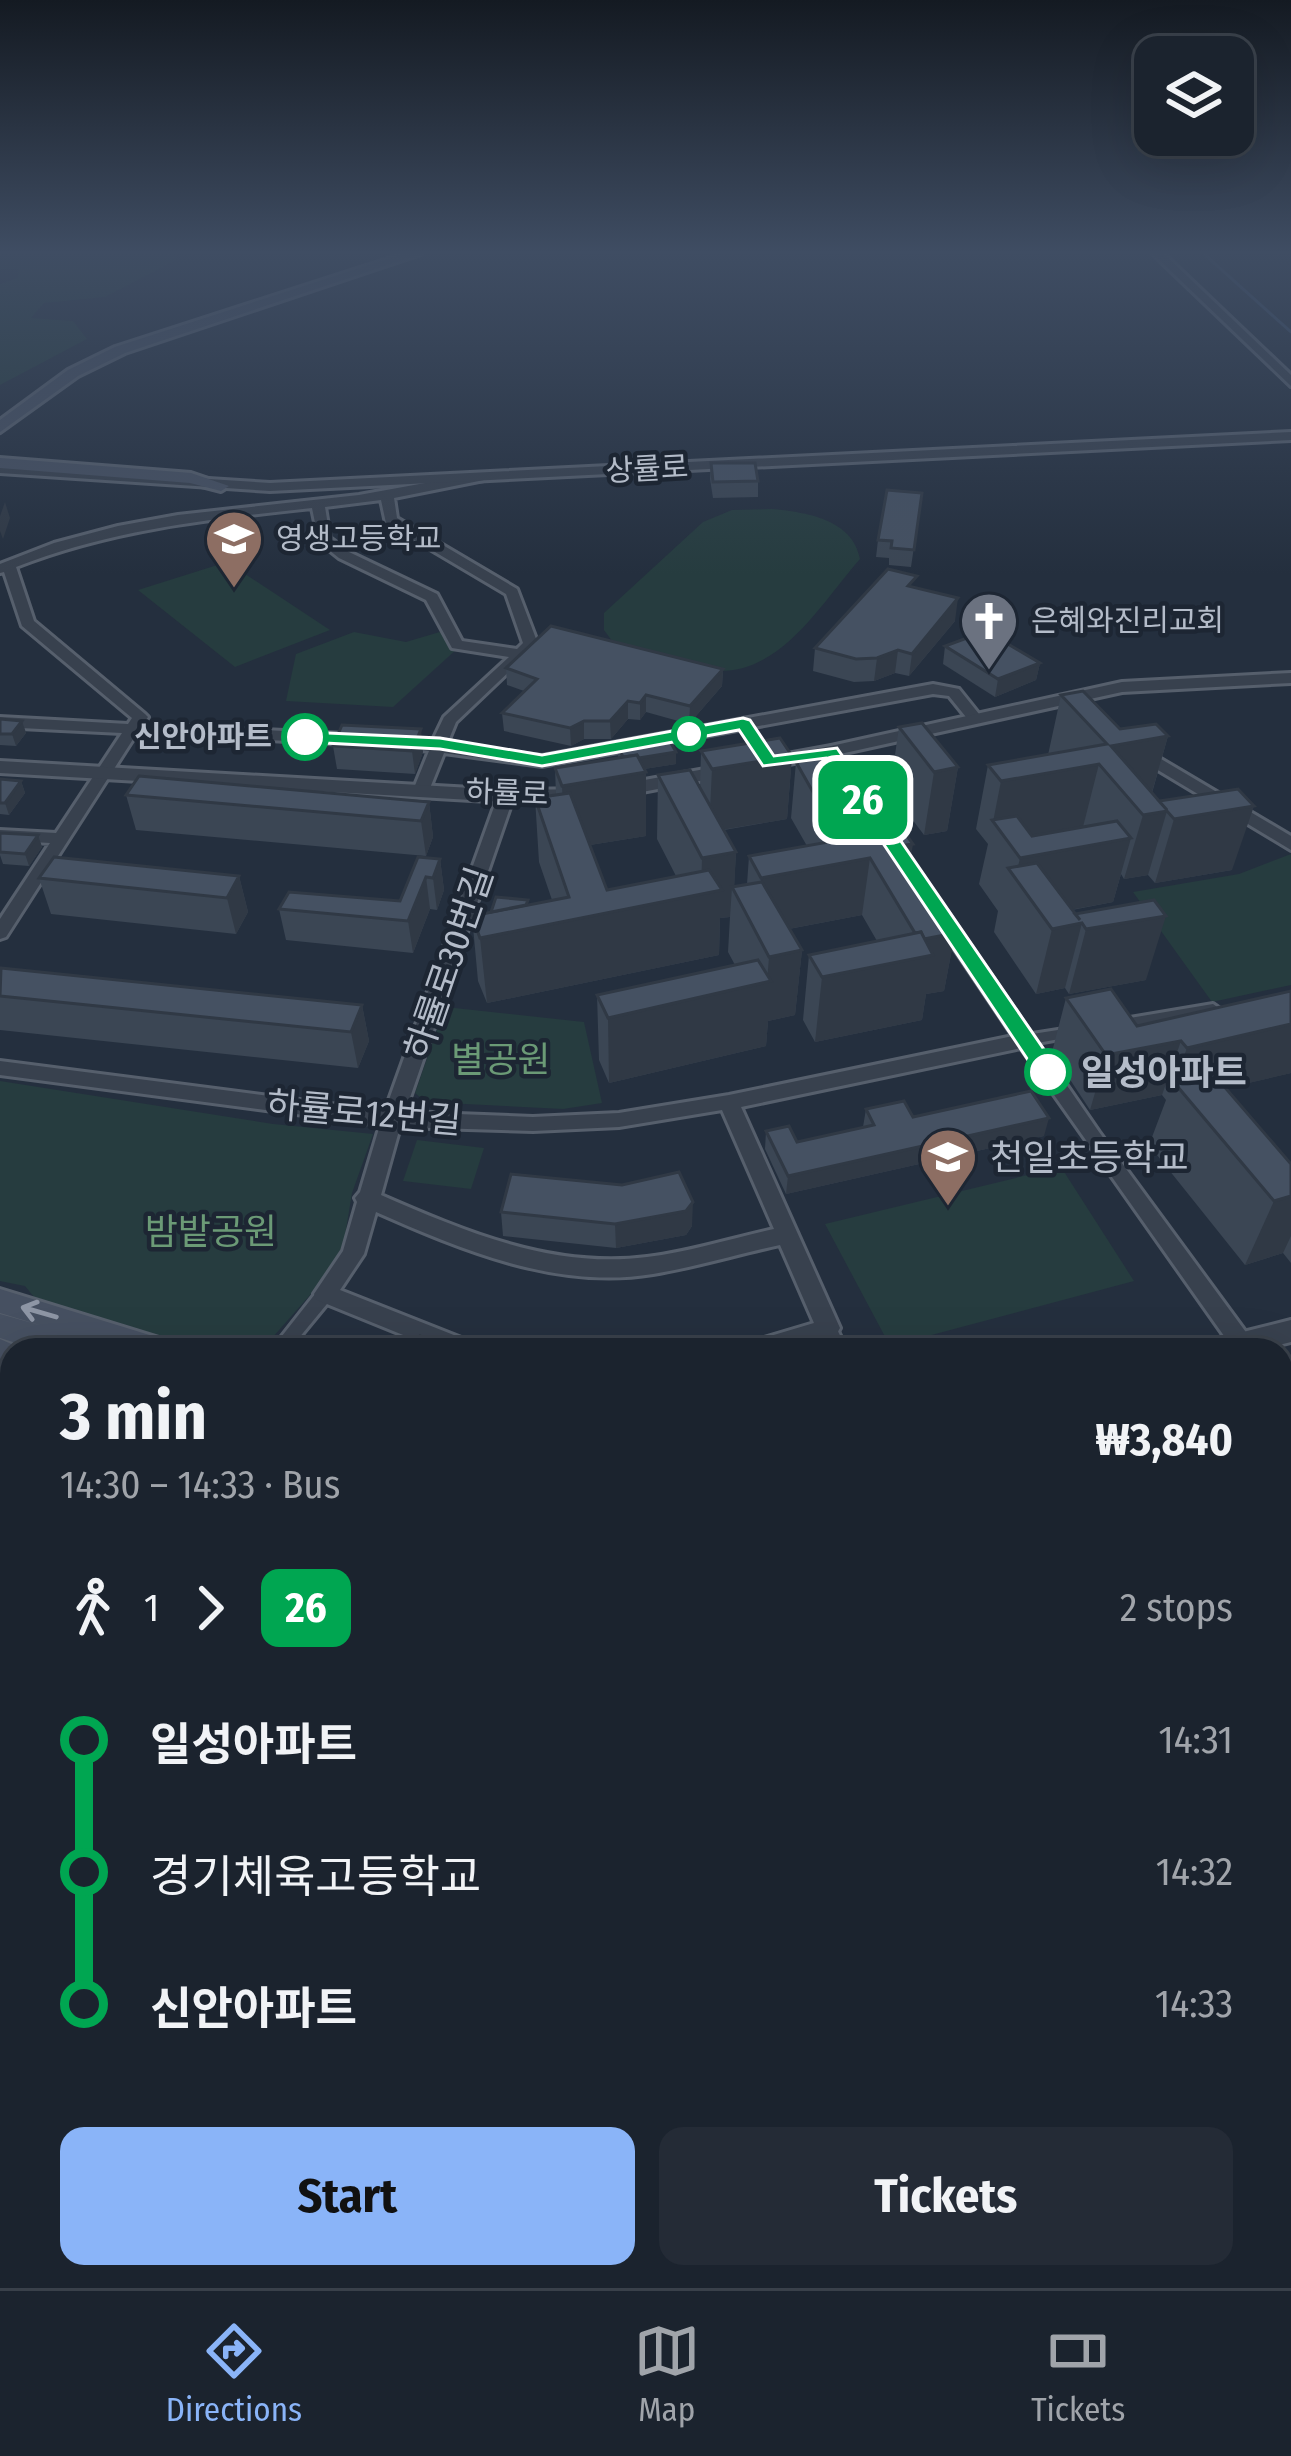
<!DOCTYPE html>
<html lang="en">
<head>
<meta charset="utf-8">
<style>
	:root { --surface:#1b232e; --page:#242b36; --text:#f1f3f6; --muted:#a0a4aa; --line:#39404a; --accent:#8ab4f8 }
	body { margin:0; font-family:"Fira Sans Condensed","Noto Sans KR",sans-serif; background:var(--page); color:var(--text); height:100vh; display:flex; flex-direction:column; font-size:45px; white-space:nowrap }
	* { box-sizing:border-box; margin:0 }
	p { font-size:39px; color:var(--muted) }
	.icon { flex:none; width:66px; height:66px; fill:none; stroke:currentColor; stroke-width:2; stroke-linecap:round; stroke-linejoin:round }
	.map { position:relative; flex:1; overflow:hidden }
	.sheet { position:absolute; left:0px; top:1338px; width:1293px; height:951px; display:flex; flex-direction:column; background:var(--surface); border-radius:36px 36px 0 0; box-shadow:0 12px 48px #0002,0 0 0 3px var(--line) }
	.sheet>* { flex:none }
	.badge { padding:0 24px; border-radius:18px; font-size:42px; line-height:78px }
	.tools { position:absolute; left:1134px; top:36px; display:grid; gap:24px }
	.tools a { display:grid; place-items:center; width:120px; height:120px; border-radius:24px; background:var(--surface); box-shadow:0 12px 48px #0002,0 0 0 3px var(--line); font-size:60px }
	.map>.badge { position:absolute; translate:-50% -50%; box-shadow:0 0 0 6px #fff }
	.legs { display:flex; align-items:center; gap:18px; height:132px; padding:0 60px; font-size:39px }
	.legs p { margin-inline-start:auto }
	.head { display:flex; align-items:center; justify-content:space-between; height:204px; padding:0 60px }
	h1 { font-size:66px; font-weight:700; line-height:90px }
	.cta { display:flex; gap:24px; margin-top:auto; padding:24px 60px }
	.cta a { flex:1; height:138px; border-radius:24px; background:var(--accent); color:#111; font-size:48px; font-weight:700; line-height:138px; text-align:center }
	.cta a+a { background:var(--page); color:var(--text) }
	ul { padding:0 60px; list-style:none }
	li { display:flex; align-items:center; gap:42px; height:132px; font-size:45px }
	li i { display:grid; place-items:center; width:18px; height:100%; margin:0 15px; background:currentColor }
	li i::after { content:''; width:30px; height:30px; margin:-15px; border:9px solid; border-radius:50%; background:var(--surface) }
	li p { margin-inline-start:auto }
	li:first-child i { background:linear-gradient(#0000 50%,currentColor 0) }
	li:last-child i { background:linear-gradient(currentColor 50%,#0000 0) }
	.menu { display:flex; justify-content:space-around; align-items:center; height:168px; border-top:3px solid var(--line); background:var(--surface); font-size:33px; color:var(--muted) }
	.menu a { display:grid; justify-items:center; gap:6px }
	.menu .on { color:var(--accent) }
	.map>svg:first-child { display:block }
	.green { fill:#263c3f }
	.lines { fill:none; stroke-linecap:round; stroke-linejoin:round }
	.stream { stroke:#394c67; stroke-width:3 }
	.pedestrian-casing { stroke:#565f6c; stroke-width:6 }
	.minor-casing { stroke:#565f6c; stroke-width:6 }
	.tertiary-casing { stroke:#565f6c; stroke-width:6 }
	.secondary-casing { stroke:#565f6c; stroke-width:6 }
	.pedestrian { fill:#38414e; fill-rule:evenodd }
	.minor { fill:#38414e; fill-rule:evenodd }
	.tertiary { fill:#38414e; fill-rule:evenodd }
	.secondary { fill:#465061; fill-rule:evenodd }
	.rail-far1 { stroke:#5a6575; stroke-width:8; stroke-dasharray:14 14; stroke-linecap:butt }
	.rail { stroke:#5a6575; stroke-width:9; stroke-dasharray:18 18; stroke-linecap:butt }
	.wall { fill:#3b4654 }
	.shaded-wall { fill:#303945 }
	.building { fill:#455162; stroke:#303945; stroke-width:3 }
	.oneway { stroke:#8e96a5 }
	.line-1 { fill:#00a651; stroke:#fff; stroke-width:3 }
	.stop-1-dot { fill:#fff; stroke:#00a651; stroke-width:6 }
	.labels { text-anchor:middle; stroke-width:9; stroke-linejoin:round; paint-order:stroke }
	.far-street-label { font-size:30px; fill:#b4bcc9; stroke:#1d2633 }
	.far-poi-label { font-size:30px; fill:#b4bcc9; stroke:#1d2633; text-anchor:start }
	.far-stop-label { font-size:30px; font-weight:bold; fill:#b4bcc9; stroke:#1d2633; text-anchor:end }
	.street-label { font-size:36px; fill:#b4bcc9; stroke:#1d2633 }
	.park-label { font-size:36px; fill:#6b9a76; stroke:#1d2633 }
	.stop-label { font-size:36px; font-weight:bold; fill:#b4bcc9; stroke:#1d2633; text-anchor:start }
	.poi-label { font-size:36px; fill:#b4bcc9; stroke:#1d2633; text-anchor:start }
</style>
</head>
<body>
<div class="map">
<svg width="1291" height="2288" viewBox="0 0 1291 2288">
	<rect width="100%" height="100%" fill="#242f3e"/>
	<!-- green -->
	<g class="green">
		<path d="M0,254H175L176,260L105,297L44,303L31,318L73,321L87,339L0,385V284L18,278L19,269H0Z"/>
		<path d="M772,509C805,512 853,519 860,559C821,603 782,674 716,671C684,670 646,653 615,645L604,630V613L703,522L732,510Z"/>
		<path d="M227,562L330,630L235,667L138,590Z"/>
		<path d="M443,631L458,648L393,707L286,701L296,654L354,632L406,642Z"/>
		<path d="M1291,854V985L1212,1002L1133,892L1239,874Z"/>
		<path d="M445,1007L584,1022L602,1103L563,1109L426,1102L415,1093Z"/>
		<path d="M0,1081L273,1124L373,1134L352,1193L341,1260L272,1338L247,1350H197L34,1297L25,1286L0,1281Z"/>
		<path d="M417,1140L484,1148L471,1189L403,1181Z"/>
		<path d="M1061,1167L1134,1281L890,1346L825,1224Z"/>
	</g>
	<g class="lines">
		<!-- stream -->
		<path class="stream" d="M1204,254L1291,332"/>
		<!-- pedestrian casing -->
		<g class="pedestrian-casing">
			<g id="pedestrian">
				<path d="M1213,1004L1220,1009L1218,1012L1118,1030L1111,1025L1118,1020Z"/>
				<path d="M1077,1027L1082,1029L1084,1032L1082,1035L1026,1045L1019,1040L1026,1035Z"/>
				<path d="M325,1287L331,1289L333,1294L331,1299L289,1350H271L319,1289Z"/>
				<path d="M828,1321L834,1323L847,1350H831L820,1328L822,1323Z"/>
				<path d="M1291,2139V2166L1281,2170V2143Z"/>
			</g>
		</g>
		<!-- minor casing -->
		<g class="minor-casing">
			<g id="minor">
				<path d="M480,473L484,474V480L394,498L397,518L517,589L538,644L456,722L447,744L542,756L933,684L959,689L983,719L980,722H970L949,696L933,694L542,766L444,753L430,788L422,793L414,788L429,751L396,747L388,742L396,737L432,742L444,717L509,657L452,648L426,600L339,558L319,542L312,508C210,519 113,529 16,567L34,621L145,714L148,717L143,724L365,735L373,740L365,745L137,733L6,937L0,939V919L50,843L0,840V830L56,833L122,733L0,727V717L128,724L132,718L22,626L4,572L0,573V564L54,543L118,526L178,515L359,495ZM381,500L386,523L506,594L523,643L517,649L462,641L437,594L349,552L330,538L325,507Z"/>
				<path d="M831,746L837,748L901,843L898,847H886L883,843L823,751Z"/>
				<path d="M506,791L514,796L405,1112L533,1117L619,1113L729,1095L1013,1036L931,914L934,910H946L1099,1132L1259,1350H1234L1021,1048L741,1107L840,1328L836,1335L787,1350H743L747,1343L814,1323L780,1245C738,1254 696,1267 653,1274C557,1290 462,1250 376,1212L364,1254L340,1290L474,1343L478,1350H440L317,1300L314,1294L343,1251L357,1202L355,1198L360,1192L380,1125L0,1075V1061L385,1111L498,796ZM722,1110L774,1229C732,1238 690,1252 647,1257C553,1269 466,1232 381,1195L400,1127L533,1131L619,1127Z"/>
				<path d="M1281,1383L1291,1387V1415L1281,1411Z"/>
				<path d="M1281,1633L1291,1637V1667L1281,1663Z"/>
				<path d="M1281,1790L1291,1794V1830L1281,1826Z"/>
				<path d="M1291,1859V1891L1281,1895V1863Z"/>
				<path d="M1281,1974L1291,1978V2015L1281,2011Z"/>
				<path d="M0,2088L12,2093V2119L2,2123Z"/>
			</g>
		</g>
		<!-- tertiary casing -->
		<g class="tertiary-casing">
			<g id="tertiary">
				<path d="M1153,254H1164L1291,375V386Z"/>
				<path d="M1291,432V440L270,491L0,473V467L4,466L270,483Z"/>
				<path d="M1291,673V683L1122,692L831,756L595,801L506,802L0,773V761L506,790L595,789L831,746L1122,682Z"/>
				<path d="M1134,743L1291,836V850L1128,752L1125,748Z"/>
				<path d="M1291,1320V1342L1259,1350H1201L1205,1342L1215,1339Z"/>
				<path d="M0,1716L12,1721V1758L0,1753Z"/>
				<path d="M565,2277H610L614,2288H569Z"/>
			</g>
		</g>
		<!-- secondary casing -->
		<g class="secondary-casing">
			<g id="secondary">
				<path d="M403,254H421L125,353L78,376L0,432V420L68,370L115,347Z"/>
				<path d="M0,458L191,473L229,486L221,491L190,483L0,468Z"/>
				<path d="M0,1289L169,1341L173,1350H118L92,1342L96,1350H39L0,1338V1314L43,1326L0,1313Z"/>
				<path d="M0,1339L25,1350H12V1368L0,1365Z"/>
				<path d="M0,1365L12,1368V1394L0,1391Z"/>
				<path d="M1281,2162L1291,2166V2218L1281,2214Z"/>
				<path d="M1225,2277H1274L1279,2288H1230Z"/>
			</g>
		</g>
		<!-- pedestrian -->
		<use href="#pedestrian" class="pedestrian"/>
		<!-- minor -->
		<use href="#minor" class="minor"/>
		<!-- tertiary -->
		<use href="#tertiary" class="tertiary"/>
		<!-- secondary -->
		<use href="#secondary" class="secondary"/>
		<!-- rail-far1 -->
		<g class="rail-far1">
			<path d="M0,1475L12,1479"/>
			<path d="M0,1523L12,1529"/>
			<path d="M0,1557L12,1563"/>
		</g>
		<!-- rail -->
		<g class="rail">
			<path d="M937,2277L947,2288"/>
			<path d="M982,2277L991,2288"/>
			<path d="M1015,2277L1025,2288"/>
			<path d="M1069,2277L1079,2288"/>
		</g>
	</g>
	<!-- wall -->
	<g class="wall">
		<path d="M711,463L758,481V497L713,498L710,479Z"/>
		<path d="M922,493L911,567L889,565V558L876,557L878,540Z"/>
		<path d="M915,588L955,621L909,676L895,673L874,681L854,682L813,671L815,648Z"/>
		<path d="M945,646L1040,663L1036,680L995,697L943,664Z"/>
		<path d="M506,668L723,669L722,686L689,724L646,712L640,720L628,719L611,739H584L571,746L504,731L502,713L524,691L507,685Z"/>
		<path d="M1061,695L1120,729L1168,736L1152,793L1232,870L1155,883L1148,875L1124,879L1121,874L1113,902L1072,910L1146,980L1069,994L1065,988L1036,994L994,932L998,911L979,884L988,844L976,829L988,765L1048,755Z"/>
		<path d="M0,719L22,721L26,733L16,746L0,745Z"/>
		<path d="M899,727L958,767L947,831L924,835L890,790Z"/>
		<path d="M617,745L676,764L644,769L646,836L590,845L607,890L676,876L657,839L658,775L700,788L701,751L792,756L787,819L724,830L736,852L734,887L747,884L749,856L807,846L791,818L796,762L910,862L955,933L944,991L926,994L922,1020L815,1042L803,1020L809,955L877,941L862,915L789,929L802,950L795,1015L768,1021L766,1046L609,1083L599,1060L597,995L735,965L728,952L730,917L720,918L719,955L487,1003L478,981L472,916L491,912L528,900V905L552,900L539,862L535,798L556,795L555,768L618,758Z"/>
		<path d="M333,746L423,752L415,774L337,769Z"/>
		<path d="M0,779L21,781L25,793L9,815L0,814Z"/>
		<path d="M126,795L429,802L433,837L426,856L136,830Z"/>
		<path d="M0,833L38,835L42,847L29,866L3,864L0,855Z"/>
		<path d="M440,859L444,890L437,910L430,909L413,953L286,940L279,909L400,901Z"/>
		<path d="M239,876L248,912L236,934L51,914L39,878Z"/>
		<path d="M0,969L362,1005L369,1041L358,1068L0,1030Z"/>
		<path d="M1066,998L1137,1026L1291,1073L1226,1088L1291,1164V1263L1283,1253L1245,1265L1149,1145L1166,1100L1162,1095L1090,1110L1052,1052Z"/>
		<path d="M866,1109L913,1117L1044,1136L786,1194L765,1149L766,1131L797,1142L863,1127Z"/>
		<path d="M501,1212L692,1226L686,1235L616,1248L503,1236Z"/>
		<path d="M1291,1889V1972L1281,1964V1894Z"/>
	</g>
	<!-- shaded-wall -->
	<g class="shaded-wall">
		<path d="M5,502L10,518L3,539L0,531V516Z"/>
		<path d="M958,598L955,621L909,676L912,654Z"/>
		<path d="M898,650L895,673L874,681L877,658Z"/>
		<path d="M1040,663L1036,680L995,697L998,679Z"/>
		<path d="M723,669L722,686L689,724L690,706Z"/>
		<path d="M646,695V712L640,720V703Z"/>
		<path d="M628,701V719L611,739L610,721Z"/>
		<path d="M22,721L26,733L16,746L12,734Z"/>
		<path d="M584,721V739L571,746L570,728Z"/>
		<path d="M421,729L423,752L415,774L412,751Z"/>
		<path d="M1168,736L1150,799L1111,746Z"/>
		<path d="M676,752V764L625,772V761Z"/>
		<path d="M792,756L787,819L709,832L712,769Z"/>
		<path d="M1099,764L1083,827L1008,841L993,822L1001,781Z"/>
		<path d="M958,767L947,831L924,835L934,772Z"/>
		<path d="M646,772V836L565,849L562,786Z"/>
		<path d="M21,781L25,793L9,815L5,803Z"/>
		<path d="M429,802L433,837L426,856L421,821Z"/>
		<path d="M1254,806L1232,870L1155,883L1174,819Z"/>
		<path d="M1167,811L1148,875L1124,879L1143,815Z"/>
		<path d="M38,835L42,847L29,866L25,854Z"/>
		<path d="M1131,838L1113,902L1042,915L1015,879L1020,858Z"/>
		<path d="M913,844L904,901L899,846Z"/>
		<path d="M736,852L734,891L732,887L730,917L720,918L719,955L487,1003L480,938L528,900L529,912L701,894L702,858Z"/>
		<path d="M870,858L862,915L757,935L761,878Z"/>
		<path d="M440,859L444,890L437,910L433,878Z"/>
		<path d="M239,876L248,912L236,934L227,898Z"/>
		<path d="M426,877L430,909L413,953L408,921Z"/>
		<path d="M1166,916L1146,980L1069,994L1086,929Z"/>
		<path d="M1082,923L1065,988L1036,994L1052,929Z"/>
		<path d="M955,933L944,991L926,994L922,1020L815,1042L822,977L919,940Z"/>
		<path d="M802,950L795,1015L768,1021L766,1046L609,1083L608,1018L767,982L769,957Z"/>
		<path d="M362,1005L369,1041L358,1068L351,1032Z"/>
		<path d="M1291,1024V1073L1187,1098L1174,1083L1187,1048Z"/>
		<path d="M1181,1041L1162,1095L1090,1110L1106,1055Z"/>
		<path d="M1049,1118L1044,1136L786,1194L788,1176Z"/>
		<path d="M1291,1196V1236L1283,1253L1245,1265L1274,1201Z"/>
		<path d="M693,1202L692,1226L686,1235L616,1248L615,1224Z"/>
		<path d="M1291,1528V1546L1281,1549V1531Z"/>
	</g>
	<!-- building -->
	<g class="building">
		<path d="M711,463H755L758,481L713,482Z"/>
		<path d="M887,490L922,493L914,550L891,548L892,541L878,540Z"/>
		<path d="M888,569L917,576L908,586L958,598L912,654L898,650L877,658L856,659L815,648Z"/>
		<path d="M551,626L723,669L690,706L646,695L640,703L628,701L610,721H584L570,728L502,713L537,679L506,668Z"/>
		<path d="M986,631L1040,663L998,679L945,646Z"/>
		<path d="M1083,691L1120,729L1156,724L1168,736L1111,746L1167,810L1159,801L1238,789L1254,806L1174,819L1167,811L1143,815L1099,764L1001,781L988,765L1107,744L1061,695Z"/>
		<path d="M0,719L22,721L12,734H0Z"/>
		<path d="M922,723L958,767L934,772L899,727Z"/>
		<path d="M342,725L421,729L412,751L333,746Z"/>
		<path d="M667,736L676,752L639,758L637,755L623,757L617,745Z"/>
		<path d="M780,738L792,756L712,769L701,751Z"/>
		<path d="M637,755L646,772L562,786L555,768Z"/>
		<path d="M827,758L867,824L895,819L913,844L899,846L955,933L924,939L921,932L915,933L870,858L761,878L749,856L840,840L796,762Z"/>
		<path d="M690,770L736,852L702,858L658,775Z"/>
		<path d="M139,776L429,802L421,821L126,795Z"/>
		<path d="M0,779L21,781L5,803H0Z"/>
		<path d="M570,793L607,890L709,870L722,890L480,938L472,916L569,897L535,798Z"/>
		<path d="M1017,816L1032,836L1117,821L1131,838L1020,858L992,820Z"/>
		<path d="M0,833L38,835L25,854L0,852Z"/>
		<path d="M54,857L239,876L227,898L39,878Z"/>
		<path d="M418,857L440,859L433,878L426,877L408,921L279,909L289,892L400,901Z"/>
		<path d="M1037,863L1080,920L1075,914L1154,900L1166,916L1086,929L1082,923L1052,929L1008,868Z"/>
		<path d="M762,882L802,950L769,957L732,887Z"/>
		<path d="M496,897L528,900L526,905L491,912Z"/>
		<path d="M921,932L933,955L822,977L809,955Z"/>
		<path d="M758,960L771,981L608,1018L597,995Z"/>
		<path d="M1,968L362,1005L351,1032L0,996Z"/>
		<path d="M1111,989L1137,1026L1291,991V1024L1187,1048L1181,1041L1106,1055L1066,998Z"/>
		<path d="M1210,1070L1291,1164V1196L1274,1201L1172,1080Z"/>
		<path d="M1031,1091L1049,1118L788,1176L766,1131L789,1126L797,1142L874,1125L866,1109L904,1101L913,1117Z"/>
		<path d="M679,1172L693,1202L686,1211L615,1224L501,1212L511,1174L622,1185Z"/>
		<path d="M420,1336L436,1342L431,1350H411Z"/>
		<path d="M1291,1448V1528L1281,1531V1451Z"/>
		<path d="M1291,1889V1950L1281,1942V1894Z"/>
	</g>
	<!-- one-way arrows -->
	<defs><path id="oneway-shaft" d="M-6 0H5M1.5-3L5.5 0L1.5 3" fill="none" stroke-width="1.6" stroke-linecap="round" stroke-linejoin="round" transform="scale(3)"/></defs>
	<use class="oneway" href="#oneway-shaft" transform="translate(39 1312) rotate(-164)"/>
	<!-- sky -->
	<linearGradient id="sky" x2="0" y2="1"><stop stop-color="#141a22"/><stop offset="0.44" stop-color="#3f4d63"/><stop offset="1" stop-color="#3f4d63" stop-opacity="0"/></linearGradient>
	<rect width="1291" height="574" fill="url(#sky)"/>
	<!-- line-1 -->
	<path class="line-1" d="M743,718L750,720L774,756L837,748L1056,1067V1078H1040L826,758L763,766L739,730L542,766L440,749L305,742L297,737L305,732L440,738L542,755Z"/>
	<!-- icons -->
	<defs>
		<g id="school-pin" transform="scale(3)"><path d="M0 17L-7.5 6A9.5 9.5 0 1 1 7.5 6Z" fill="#8d6e63" stroke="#1d2633"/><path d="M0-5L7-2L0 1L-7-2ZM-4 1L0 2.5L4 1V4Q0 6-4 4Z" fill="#fff"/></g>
		<g id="church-pin" transform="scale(3)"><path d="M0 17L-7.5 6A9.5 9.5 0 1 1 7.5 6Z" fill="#6b7280" stroke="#1d2633"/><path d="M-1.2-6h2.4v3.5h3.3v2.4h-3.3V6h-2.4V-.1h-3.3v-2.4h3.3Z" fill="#fff"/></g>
	</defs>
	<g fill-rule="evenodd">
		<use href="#school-pin" x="234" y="539"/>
		<use href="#church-pin" x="989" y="621"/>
		<use href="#school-pin" x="948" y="1157"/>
	</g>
	<!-- markers -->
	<g class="stop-1-dot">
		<circle cx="689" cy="734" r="15"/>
		<circle cx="305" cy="737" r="21"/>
		<circle cx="1048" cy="1072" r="21"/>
	</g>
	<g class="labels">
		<!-- far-street labels -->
		<g class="far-street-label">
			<text transform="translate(647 469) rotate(-3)" y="10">상률로</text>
			<text transform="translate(507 793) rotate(2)" y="10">하률로</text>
		</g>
		<!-- far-poi labels -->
		<g class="far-poi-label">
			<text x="276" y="549">영생고등학교</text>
			<text x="1031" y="631">은혜와진리교회</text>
		</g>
		<!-- far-stop labels -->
		<g class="far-stop-label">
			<text x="272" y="747">신안아파트</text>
		</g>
		<!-- street labels -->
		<g class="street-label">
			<text transform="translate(448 963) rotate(-71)" y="13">하률로30번길</text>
			<text transform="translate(364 1112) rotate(5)" y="13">하률로12번길</text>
		</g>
		<!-- park labels -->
		<g class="park-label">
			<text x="501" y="1072">별공원</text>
			<text x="211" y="1244">밤밭공원</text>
		</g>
		<!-- stop labels -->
		<g class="stop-label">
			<text x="1081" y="1085">일성아파트</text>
		</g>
		<!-- poi labels -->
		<g class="poi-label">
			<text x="990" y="1170">천일초등학교</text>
		</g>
	</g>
</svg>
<div class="tools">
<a><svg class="icon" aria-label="layers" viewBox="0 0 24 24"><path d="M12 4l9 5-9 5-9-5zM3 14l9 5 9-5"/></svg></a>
</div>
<b class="badge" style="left:863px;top:800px;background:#00a651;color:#fff">26</b>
<section class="sheet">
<div class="head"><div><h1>3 min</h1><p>14:30 – 14:33 · Bus</p></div><b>₩3,840</b></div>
<div class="legs"><svg class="icon" aria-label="walk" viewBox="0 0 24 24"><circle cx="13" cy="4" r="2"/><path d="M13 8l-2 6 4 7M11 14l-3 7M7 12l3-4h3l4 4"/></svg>1<svg class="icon" aria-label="forward" viewBox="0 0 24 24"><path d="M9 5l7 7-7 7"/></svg><b class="badge" style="background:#00a651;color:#fff">26</b><p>2 stops</p></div>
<ul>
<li><i style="color:#00a651"></i><b>일성아파트</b><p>14:31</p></li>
<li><i style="color:#00a651"></i><span>경기체육고등학교</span><p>14:32</p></li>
<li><i style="color:#00a651"></i><b>신안아파트</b><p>14:33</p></li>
</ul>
<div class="cta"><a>Start</a><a>Tickets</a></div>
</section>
</div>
<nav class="menu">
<a class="on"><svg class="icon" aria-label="directions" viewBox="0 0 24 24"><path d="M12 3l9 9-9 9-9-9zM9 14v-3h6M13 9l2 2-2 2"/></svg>Directions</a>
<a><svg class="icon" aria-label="map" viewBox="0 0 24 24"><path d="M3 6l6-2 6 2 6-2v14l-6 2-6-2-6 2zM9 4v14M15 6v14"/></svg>Map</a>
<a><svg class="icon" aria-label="tickets" viewBox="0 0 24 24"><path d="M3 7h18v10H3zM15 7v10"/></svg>Tickets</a>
</nav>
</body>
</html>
